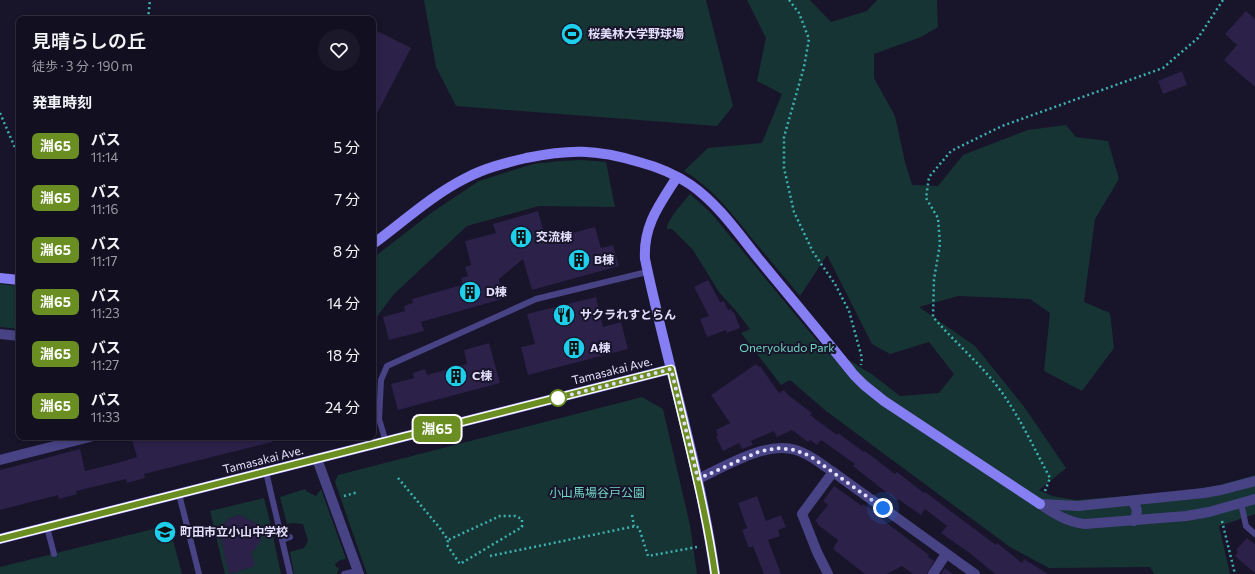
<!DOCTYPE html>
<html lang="ja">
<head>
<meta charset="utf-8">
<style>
	:root { --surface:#120f20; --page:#1b1829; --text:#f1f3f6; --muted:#9c9ca5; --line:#312f3e }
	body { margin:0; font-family:Commissioner,"Noto Sans JP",sans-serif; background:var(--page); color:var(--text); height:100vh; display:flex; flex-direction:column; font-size:15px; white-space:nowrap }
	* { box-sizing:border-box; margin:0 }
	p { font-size:13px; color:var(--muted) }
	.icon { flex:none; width:22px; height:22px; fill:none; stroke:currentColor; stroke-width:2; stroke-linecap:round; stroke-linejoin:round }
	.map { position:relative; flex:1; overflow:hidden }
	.drawer { position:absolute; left:16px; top:16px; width:360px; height:424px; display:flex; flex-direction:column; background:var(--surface); border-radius:8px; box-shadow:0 2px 6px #0003,0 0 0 1px var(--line) }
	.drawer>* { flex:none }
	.badge { padding:0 8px; border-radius:6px; font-size:14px; line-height:26px }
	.you { position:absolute; width:20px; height:20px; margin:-10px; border:3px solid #fff; border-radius:50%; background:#1a73e8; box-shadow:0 0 0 6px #1a73e833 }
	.map>.badge { position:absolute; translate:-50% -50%; box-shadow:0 0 0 2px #fff }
	h2 { padding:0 16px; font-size:15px; line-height:36px }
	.round { display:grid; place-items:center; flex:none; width:42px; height:42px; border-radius:21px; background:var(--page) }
	.headline { display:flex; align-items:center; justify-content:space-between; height:68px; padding:0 16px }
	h1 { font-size:19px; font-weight:600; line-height:30px }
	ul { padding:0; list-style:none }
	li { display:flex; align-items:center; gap:12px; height:52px; padding:0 16px }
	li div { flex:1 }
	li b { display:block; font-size:15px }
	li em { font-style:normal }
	li .badge { min-width:44px; font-weight:700; text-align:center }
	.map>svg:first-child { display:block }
	.green { fill:#173434 }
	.building { fill:#2b2149 }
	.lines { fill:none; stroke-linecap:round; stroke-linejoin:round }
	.path { stroke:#3cb3b1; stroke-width:2.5; stroke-dasharray:2 3; stroke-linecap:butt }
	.lane { stroke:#484385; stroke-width:6 }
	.street { stroke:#484385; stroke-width:10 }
	.secondary { stroke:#867ff4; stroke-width:10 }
	.line-casing { stroke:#fff; stroke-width:9 }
	.line { stroke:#6b8e23; stroke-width:6 }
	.walk { stroke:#e4dffc; stroke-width:4; stroke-dasharray:0 7.2 }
	.stop-dot { fill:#fff; stroke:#6b8e23; stroke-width:2 }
	.labels { text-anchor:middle; stroke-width:4; stroke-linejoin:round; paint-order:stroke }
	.poi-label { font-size:12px; font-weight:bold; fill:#e4dffc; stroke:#18142a; text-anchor:start }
	.park-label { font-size:12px; fill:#70d7c2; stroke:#18142a }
	.street-label { font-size:12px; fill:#e4dffc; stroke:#18142a }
</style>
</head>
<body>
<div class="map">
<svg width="1255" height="574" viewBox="0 0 1255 574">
	<rect width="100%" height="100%" fill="#18142a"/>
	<!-- green -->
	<g class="green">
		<path d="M424,0H706L733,106L717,126L456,106L436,67Z"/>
		<path d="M747,0H810L831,22L867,11L877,0H937L938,27L921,37L874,54V78L895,116L905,162L912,185L938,186L963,155L1028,130L1066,125L1076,137L1108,141L1119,179L1095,219L1084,302L1110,313L1114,348L1082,391L1044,371L1050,313L1030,299L958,296L919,307L975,346L1025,408L1066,468L1039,490L1052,496L1076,500L1176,492L1220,485L1255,475V514L1219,526L1230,574H1154L1150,567L1049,568L1010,547L826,411L790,380L781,385L741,333L750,329L737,312L719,292L693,250L672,229H667C667,219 684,202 690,194L711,213L828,354L849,360L873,375L900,396L939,393L954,374L929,342L890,354L872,344L827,255L800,296C783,276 766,255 749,235C730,211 711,187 684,171L708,148L762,143L782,94L757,81L766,38Z"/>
		<path d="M582,160L606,162L615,207L539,206L467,226L394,294L373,322V258L431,213L479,181L533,164L560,161Z"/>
		<path d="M0,284L19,286V329L0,327Z"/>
		<path d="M642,397L663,409L690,525L697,574H367L335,482L338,475Z"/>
		<path d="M305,489L306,491L316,496L321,489L346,559L340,560L335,564L336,567L339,568L337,574H294L290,552L304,548L308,541L303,524L293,523L287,524L280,497Z"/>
		<path d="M264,498L271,526L259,529L257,524L240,515L227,519L220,532L230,574L254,566L251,554L261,535L272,532L281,574H225L210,511Z"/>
		<path d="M169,525L182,574H0V567Z"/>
	</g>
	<!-- building -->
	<g class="building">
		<path d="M1246,11L1255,19V87L1224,60L1237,45L1225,34Z"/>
		<path d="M373,29L411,48L373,121Z"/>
		<path d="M1182,71L1187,85L1163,94L1158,81Z"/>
		<path d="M538,211L546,240L595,227L601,248L613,245L619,266L532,290L523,259L499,279L504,297L502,298V299L421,322L424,331L389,340L383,317L405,311L404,306L413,303L412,299L462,285L461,278L468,276L465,267L471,265L465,241L496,233L493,224Z"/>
		<path d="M708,280L720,302L724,301L728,310L731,309L733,313L734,312L740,328L727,333L726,330L707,337L700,319L709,316L694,287Z"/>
		<path d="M596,297L603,327L621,322L628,349L528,375L521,347L535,344L527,314Z"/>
		<path d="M489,343L500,383L398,410L391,384L414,378L413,373L425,369L427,375L467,364L464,350Z"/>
		<path d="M756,364L759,367L760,366L779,393L784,390L788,395L812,413L810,415L837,435L838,433L864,452L865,451L895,474L897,472L924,493L925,492L996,545L997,543L1022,563L1024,559L1048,574H995L971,554L941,533L947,526L925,509L921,515L898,499L897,501L853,466L855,464L821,440L817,445L810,440L808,442L792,430L777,437L774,431L751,441L753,445L742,449L739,443L723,451L716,437L718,436L716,430L730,423L711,395Z"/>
		<path d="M131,437H272V442L144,474L145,478L127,483L126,479L76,491L77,494L59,499L58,495L0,510V470L80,449L85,471L121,462L137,457Z"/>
		<path d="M834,486L862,506L863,504L876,513L875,514L929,555L928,557L934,561L927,574H913L902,566L887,574H865L833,549L838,540L817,524L818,523L815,521L828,505L823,501Z"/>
		<path d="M757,496L766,521L781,515L786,527L778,530L780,536L768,540L781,574H764L753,546L749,548L742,530L747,528L738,503Z"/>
		<path d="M240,515L257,524L262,539L251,554L255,566L230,574L226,562L220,532L227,519Z"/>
		<path d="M1247,538L1255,544V573L1235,556L1238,552L1236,550Z"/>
		<path d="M945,568L953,574H941Z"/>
	</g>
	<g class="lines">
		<!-- path -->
		<g class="path">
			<path d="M789,0L799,13L809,39L804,67L784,137V168L794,212L813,252L835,284L849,311L862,358L861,365"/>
			<path d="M148,19L150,0"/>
			<path d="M0,113L19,157"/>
			<path d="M330,437V438"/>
			<path d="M398,478L439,527L448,540L447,545L460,564L522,527V519L515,516H500L448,540"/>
			<path d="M1045,491L1050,478C1036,452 1023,424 1007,400C987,369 957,345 933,317L934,279L940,244L938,218L926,198L929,177L951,151L1002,126L1163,68L1198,38L1223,0"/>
			<path d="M344,496L358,492"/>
			<path d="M632,515L634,526"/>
			<path d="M1222,521L1235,574"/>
			<path d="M260,532L269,529"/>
			<path d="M490,556L636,526L639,528L648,556L697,547"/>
		</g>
		<!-- lane -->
		<g class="lane">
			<path d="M386,442L379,419L381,380L387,366L536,299L647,272"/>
			<path d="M266,472L290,574"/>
			<path d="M179,494L199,574"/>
			<path d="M1241,503L1246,526L1255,534"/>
			<path d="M47,527L54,554"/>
			<path d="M282,540L290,537"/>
			<path d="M344,574L357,571"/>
		</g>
		<!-- street -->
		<g class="street">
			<path d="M0,334L19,336"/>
			<path d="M317,459L359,574"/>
			<path d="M0,460L90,437"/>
			<path d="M698,479C726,466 765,441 796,450C810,454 821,464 833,472L975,574"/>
			<path d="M1132,501C1138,508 1138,513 1134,521"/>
			<path d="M1040,504C1055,514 1067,522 1085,524L1186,516L1209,512L1255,499"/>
			<path d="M1042,504L1078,506L1204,493L1221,490L1255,481"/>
			<path d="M828,574L817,552L802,514L833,472"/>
			<path d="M933,574L946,554"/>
		</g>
		<!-- secondary -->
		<g class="secondary">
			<path d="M677,177C660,204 643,225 645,259C667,364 700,467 715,574"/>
			<path d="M373,244C403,222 432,195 466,178C485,168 505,163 526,158C570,149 596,149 639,162C658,167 675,174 691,185C718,204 738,233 758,258C790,297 823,336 854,375L864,385L884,401L1040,504"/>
			<path d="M0,278L19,280"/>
			<path d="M0,539L671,369"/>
		</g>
	</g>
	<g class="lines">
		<!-- line casing -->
		<g class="line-casing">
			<path id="line" d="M0,539L671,369C687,438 705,504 715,574"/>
		</g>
		<!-- line -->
		<use href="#line" class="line"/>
		<!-- walk -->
		<path class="walk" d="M558,398L671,369L698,479L758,452L777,448L795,450L810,456L883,508"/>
	</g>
	<!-- icons -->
	<defs>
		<g id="stadium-disc" transform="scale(1.15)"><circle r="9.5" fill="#1dcfeb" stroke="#18142a"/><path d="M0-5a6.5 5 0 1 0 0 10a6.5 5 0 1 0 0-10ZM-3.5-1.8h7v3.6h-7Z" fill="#111"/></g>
		<g id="building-disc" transform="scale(1.15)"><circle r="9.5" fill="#1dcfeb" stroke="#18142a"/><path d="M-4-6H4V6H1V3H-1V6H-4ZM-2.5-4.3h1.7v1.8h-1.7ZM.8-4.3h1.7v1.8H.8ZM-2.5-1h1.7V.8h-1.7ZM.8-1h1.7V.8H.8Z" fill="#111"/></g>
		<g id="restaurant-disc" transform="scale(1.15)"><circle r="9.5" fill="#1dcfeb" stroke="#18142a"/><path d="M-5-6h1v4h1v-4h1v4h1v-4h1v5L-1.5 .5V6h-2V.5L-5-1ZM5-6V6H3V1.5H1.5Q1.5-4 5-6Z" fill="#111"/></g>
		<g id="school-disc" transform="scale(1.15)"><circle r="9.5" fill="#1dcfeb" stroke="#18142a"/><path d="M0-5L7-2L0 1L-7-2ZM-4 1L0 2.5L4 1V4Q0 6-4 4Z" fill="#111"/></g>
	</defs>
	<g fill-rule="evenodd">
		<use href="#stadium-disc" x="572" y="34"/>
		<use href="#building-disc" x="521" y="237"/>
		<use href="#building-disc" x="579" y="260"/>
		<use href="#building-disc" x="470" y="292"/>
		<use href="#restaurant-disc" x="564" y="315"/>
		<use href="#building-disc" x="574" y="348"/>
		<use href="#building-disc" x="456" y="376"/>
		<use href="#school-disc" x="165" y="532"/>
	</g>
	<!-- markers -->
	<circle class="stop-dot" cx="558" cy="398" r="8"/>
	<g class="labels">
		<!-- poi labels -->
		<g class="poi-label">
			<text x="588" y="38">桜美林大学野球場</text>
			<text x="536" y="241">交流棟</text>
			<text x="594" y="264">B棟</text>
			<text x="486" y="296">D棟</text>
			<text x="580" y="319">サクラれすとらん</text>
			<text x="590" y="352">A棟</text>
			<text x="472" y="380">C棟</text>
			<text x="180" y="536">町田市立小山中学校</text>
		</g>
		<!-- park labels -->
		<g class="park-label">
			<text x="787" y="352">Oneryokudo Park</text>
			<text x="597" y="497">小山馬場谷戸公園</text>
		</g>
		<!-- street labels -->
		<g class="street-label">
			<text transform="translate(612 371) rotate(-14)" y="4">Tamasakai Ave.</text>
			<text transform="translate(263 460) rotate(-14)" y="4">Tamasakai Ave.</text>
		</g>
	</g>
</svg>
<div class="you" style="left:883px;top:508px"></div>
<b class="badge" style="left:437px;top:429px;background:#6b8e23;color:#fff">淵65</b>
<section class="drawer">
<div class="headline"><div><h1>見晴らしの丘</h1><p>徒歩 · 3 分 · 190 m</p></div><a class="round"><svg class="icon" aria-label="heart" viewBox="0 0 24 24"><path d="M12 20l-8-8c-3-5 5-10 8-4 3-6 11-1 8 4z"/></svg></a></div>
<h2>発車時刻</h2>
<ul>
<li><span class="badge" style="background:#6b8e23;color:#fff">淵65</span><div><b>バス</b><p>11:14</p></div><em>5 分</em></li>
<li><span class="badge" style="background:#6b8e23;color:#fff">淵65</span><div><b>バス</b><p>11:16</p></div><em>7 分</em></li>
<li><span class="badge" style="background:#6b8e23;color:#fff">淵65</span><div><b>バス</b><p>11:17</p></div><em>8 分</em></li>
<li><span class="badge" style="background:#6b8e23;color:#fff">淵65</span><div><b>バス</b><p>11:23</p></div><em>14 分</em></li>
<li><span class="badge" style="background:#6b8e23;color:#fff">淵65</span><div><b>バス</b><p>11:27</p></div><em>18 分</em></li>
<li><span class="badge" style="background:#6b8e23;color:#fff">淵65</span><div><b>バス</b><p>11:33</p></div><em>24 分</em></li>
</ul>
</section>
</div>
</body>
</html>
